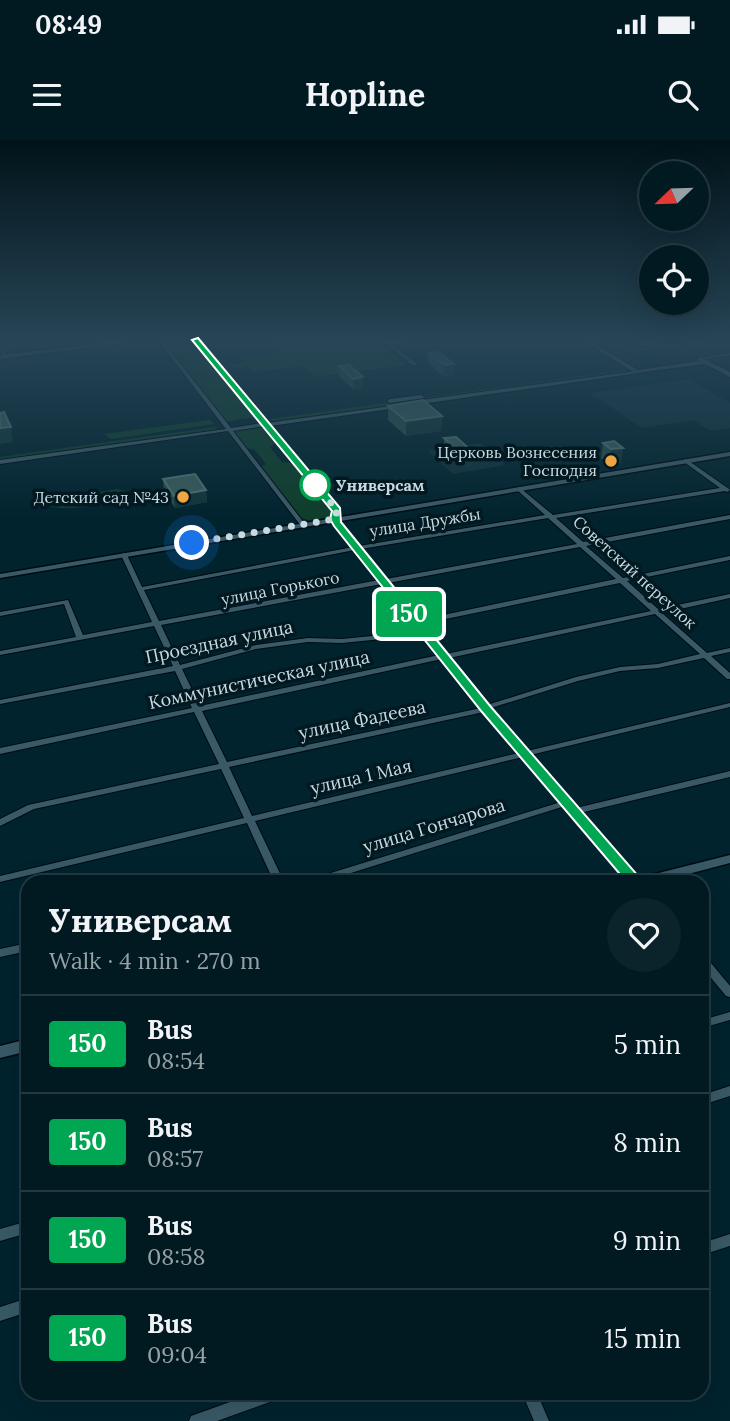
<!DOCTYPE html>
<html lang="en">
<head>
<meta charset="utf-8">
<style>
	:root { --surface:#011a22; --page:#0b232a; --text:#f1f3f6; --muted:#96a1a5; --line:#233840 }
	body { margin:0; font-family:Lora,serif; background:var(--page); color:var(--text); height:100vh; display:flex; flex-direction:column; font-size:26px; white-space:nowrap }
	* { box-sizing:border-box; margin:0 }
	p { font-size:23px; color:var(--muted) }
	.icon { flex:none; width:38px; height:38px; fill:none; stroke:currentColor; stroke-width:2; stroke-linecap:round; stroke-linejoin:round }
	.map { position:relative; flex:1; overflow:hidden }
	.drawer { position:absolute; left:21px; top:735px; width:688px; height:525px; display:flex; flex-direction:column; background:var(--surface); border-radius:21px; box-shadow:0 7px 28px #0002,0 0 0 2px var(--line) }
	.drawer>* { flex:none }
	.badge { padding:0 14px; border-radius:5px; font-size:24px; line-height:46px }
	.needle { width:46px; rotate:247deg }
	.tools { position:absolute; left:639px; top:21px; display:grid; gap:14px }
	.tools a { display:grid; place-items:center; width:70px; height:70px; border-radius:50%; background:var(--surface); box-shadow:0 7px 28px #0002,0 0 0 2px var(--line); font-size:35px }
	.you { position:absolute; width:35px; height:35px; margin:-18px; border:5px solid #fff; border-radius:50%; background:#1a73e8; box-shadow:0 0 0 10px #1a73e833 }
	.map>.badge { position:absolute; translate:-50% -50%; box-shadow:0 0 0 4px #fff }
	.round { display:grid; place-items:center; flex:none; width:74px; height:74px; border-radius:37px; background:var(--page) }
	.head { display:flex; align-items:center; justify-content:space-between; height:119px; padding:0 28px }
	h1 { font-size:33px; font-weight:700; line-height:52px }
	ul { padding:0; list-style:none }
	li { display:flex; align-items:center; gap:21px; height:98px; padding:0 28px; border-top:2px solid var(--line) }
	li div { flex:1 }
	li b { display:block; font-size:26px }
	li em { font-style:normal }
	li .badge { min-width:77px; font-weight:700; text-align:center }
	.status { display:flex; justify-content:space-between; align-items:center; height:49px; padding:0 35px; background:var(--surface); direction:ltr }
	.status svg { height:19px; fill:currentColor }
	header { display:flex; justify-content:space-between; align-items:center; height:91px; padding:0 28px; background:var(--surface); font-size:32px; font-weight:700 }
	.map>svg:first-child { display:block }
	.built { fill:#0f303b }
	.green { fill:#0e3e2b }
	.lines { fill:none; stroke-linecap:round; stroke-linejoin:round }
	.minor-casing { stroke:#000b13; stroke-width:2 }
	.tertiary-casing { stroke:#000b13; stroke-width:3 }
	.secondary-casing { stroke:#000b13; stroke-width:3 }
	.minor { fill:#395966; fill-rule:evenodd }
	.tertiary { fill:#395966; fill-rule:evenodd }
	.secondary { fill:#395966; fill-rule:evenodd }
	.wall { fill:#264c4b }
	.shaded-wall { fill:#103539 }
	.building { fill:#385b5b; stroke:#4e6f70; stroke-width:2 }
	.line { fill:#00a651; stroke:#fff; stroke-width:2 }
	.walk { stroke:#c8dae1; stroke-width:7; stroke-dasharray:0 12.6 }
	.poi-dot { fill:#f1a540; stroke:#021921; stroke-width:2.5 }
	.stop-dot { fill:#fff; stroke:#00a651; stroke-width:3.5 }
	.labels { text-anchor:middle; stroke-width:7; stroke-linejoin:round; paint-order:stroke }
	.far-poi-label { font-size:16px; fill:#c8dae1; stroke:#021921; text-anchor:end }
	.far-stop-label { font-size:16px; font-weight:bold; fill:#c8dae1; stroke:#021921; text-anchor:start }
	.far-street-label { font-size:16px; fill:#c8dae1; stroke:#021921 }
	.street-label { font-size:18px; fill:#c8dae1; stroke:#021921 }
</style>
</head>
<body>
<div class="status"><b>08:49</b><svg viewBox="0 0 49 12"><path d="M0 12V9h3v3zM5 12V6h3v6zM10 12V3h3v9zM15 12V0h3v12zM26 1h20v11H26zM47 4h2v5h-2z"/></svg></div>
<header><svg class="icon" aria-label="menu" viewBox="0 0 24 24"><path d="M4 6h16M4 12h16M4 18h16"/></svg>Hopline<svg class="icon" aria-label="search" viewBox="0 0 24 24"><circle cx="10" cy="10" r="6"/><path d="M15 15l6 6"/></svg></header>
<div class="map">
<svg width="730" height="1281" viewBox="0 0 730 1281">
	<rect width="100%" height="100%" fill="#01232e"/>
	<!-- built -->
	<g class="built">
		<path d="M688,239L730,263V288L711,291L693,280L642,288L590,253Z"/>
		<path d="M480,303L506,325L453,334L428,311Z"/>
	</g>
	<!-- green -->
	<g class="green">
		<path d="M190,200L254,276V277L224,282L161,201Z"/>
		<path d="M286,200H375L407,225L315,237L303,226L254,232L249,227L233,228L229,224L245,222L240,217L280,211L271,202Z"/>
		<path d="M624,230L630,232L273,282L270,279Z"/>
		<path d="M210,280L214,284L111,299L104,294Z"/>
		<path d="M260,286L275,303L270,307L282,322L292,323L333,372L332,376L311,381L301,378L260,327L266,324L254,309L245,308L231,290Z"/>
		<path d="M215,287L217,290L0,321V317Z"/>
		<path d="M117,349L127,351L130,355C119,364 59,373 48,365L51,360Z"/>
	</g>
	<g class="lines">
		<!-- minor casing -->
		<g class="minor-casing">
			<g id="minor">
				<path d="M158,200H162L231,288L262,283L194,200H198L267,283L399,265V267L397,268L270,286L339,369L338,379L340,382L359,406L545,375L517,350V348L519,347L553,375L720,348L684,322V320L686,319L729,349L730,350L727,352L725,351L556,378L583,402L730,375V379L586,406L623,438L730,416V420L627,441L658,469L730,454V458L662,473L707,513L730,508V512L711,516L730,533V539H727L704,518L658,528L620,531L578,541L494,567L491,569L527,611L730,563V567L530,615L576,668L730,631V637L580,673L640,742H630L565,666L322,742H306L308,740L561,662L523,617L255,681L284,742H274L247,683L0,742V736L244,678L221,629L34,669L0,686V679L28,665L219,624L194,572L0,614V608L192,568L175,531L0,564V560L173,526L154,486L0,515V511L76,497L64,464L0,476V472L68,460L83,495L152,482L121,415L122,414L124,413L127,415L142,447L353,407L334,383L332,379L334,370L265,286L233,291L305,384V386H301L228,291L0,324V320L226,289ZM548,378L577,404L386,439L361,409ZM580,407L616,439L424,479L419,481L388,443ZM355,410L379,440L159,481L144,450ZM620,443L651,471L446,514L423,485L426,483ZM382,444L414,484L408,488L382,495L342,499L308,498L256,505L180,525L161,485ZM655,474L700,514L658,524L620,527L576,537L487,565L449,518ZM418,489L439,515L200,566L182,529L256,509L308,502L342,503L382,499L414,492ZM442,519L481,568L227,622L202,571ZM484,572L519,613L252,676L229,627Z"/>
				<path d="M381,200H386L389,202L419,200L417,201L392,205L416,223V225H412Z"/>
				<path d="M703,200H714L608,215L606,214Z"/>
				<path d="M0,207L2,208L6,217L2,216Z"/>
				<path d="M730,213V215L699,220L697,219Z"/>
				<path d="M637,231H639V233L414,265L411,263L414,261Z"/>
				<path d="M421,255L424,257L423,258L390,263L387,261L390,259Z"/>
				<path d="M28,803V811L0,817V809Z"/>
				<path d="M702,816L706,817L730,846V857L726,856L702,827Z"/>
				<path d="M730,872V880L702,888V880Z"/>
				<path d="M730,946V956L702,965V955Z"/>
				<path d="M28,1081V1093L0,1101V1089Z"/>
				<path d="M730,1094V1106L702,1115V1103Z"/>
				<path d="M28,1158V1172L0,1181V1167Z"/>
				<path d="M255,1253H283L281,1258L217,1281H189L191,1276Z"/>
				<path d="M522,1253H537L549,1281H534Z"/>
			</g>
		</g>
		<!-- tertiary casing -->
		<g class="tertiary-casing">
			<g id="tertiary">
				<path d="M131,200H146L0,219V215Z"/>
				<path d="M730,312V316L0,438V434Z"/>
			</g>
		</g>
		<!-- secondary casing -->
		<g class="secondary-casing">
			<g id="secondary">
				<path d="M582,200H589L638,230L699,221L697,219L700,217L730,232V237L705,224L635,233Z"/>
				<path d="M730,715V723L658,742H633L635,739Z"/>
				<path d="M28,899V911L0,918V906Z"/>
			</g>
		</g>
		<!-- minor -->
		<use href="#minor" class="minor"/>
		<!-- tertiary -->
		<use href="#tertiary" class="tertiary"/>
		<!-- secondary -->
		<use href="#secondary" class="secondary"/>
	</g>
	<!-- wall -->
	<g class="wall">
		<path d="M428,213L454,224V234L443,236L428,223Z"/>
		<path d="M339,226L363,237V248L353,249L339,236Z"/>
		<path d="M388,266L442,276L441,291L406,296L388,280Z"/>
		<path d="M444,298L473,325L461,326L444,310Z"/>
		<path d="M614,301L621,323L609,325L601,318L603,303Z"/>
		<path d="M163,339L206,350L207,362L175,368L164,351Z"/>
	</g>
	<!-- shaded-wall -->
	<g class="shaded-wall">
		<path d="M454,224V234L443,236L444,225Z"/>
		<path d="M363,237V248L353,249V239Z"/>
		<path d="M442,276L441,291L406,296V281Z"/>
		<path d="M11,287L13,302L0,304V288Z"/>
		<path d="M623,308L621,323L609,325L611,309Z"/>
		<path d="M474,313L473,325L461,326L462,315Z"/>
		<path d="M206,350L207,362L175,368L174,356Z"/>
	</g>
	<!-- building -->
	<g class="building">
		<path d="M438,212L454,224L444,225L428,213Z"/>
		<path d="M349,225L363,237L353,239L339,226Z"/>
		<path d="M423,260L442,276L406,281L388,266Z"/>
		<path d="M4,272L11,287L0,288V273Z"/>
		<path d="M456,297L474,313L462,315L444,298Z"/>
		<path d="M614,301L623,308L611,309L603,303Z"/>
		<path d="M195,334L206,350L174,356L163,339Z"/>
	</g>
	<!-- sky -->
	<linearGradient id="sky" x2="0" y2="1"><stop stop-color="#011319"/><stop offset="0.53" stop-color="#274557"/><stop offset="1" stop-color="#274557" stop-opacity="0"/></linearGradient>
	<rect width="730" height="379" fill="url(#sky)"/>
	<!-- line -->
	<path class="line" d="M198,198L340,368L341,382L491,567L640,738V746H630L482,572L334,386L330,379L332,371L192,200Z"/>
	<g class="lines">
		<!-- walk -->
		<path class="walk" d="M192,403L335,379L337,370L311,340L315,345"/>
	</g>
	<!-- markers -->
	<g class="poi-dot">
		<circle cx="611" cy="321" r="7"/>
		<circle cx="183" cy="357" r="7"/>
	</g>
	<circle class="stop-dot" cx="315" cy="345" r="14"/>
	<g class="labels">
		<!-- far-poi labels -->
		<g class="far-poi-label">
			<text x="597" y="318">Церковь Вознесения<tspan x="597" dy="18">Господня</tspan></text>
			<text x="169" y="363">Детский сад №43</text>
		</g>
		<!-- far-stop labels -->
		<g class="far-stop-label">
			<text x="336" y="351">Универсам</text>
		</g>
		<!-- far-street labels -->
		<g class="far-street-label">
			<text transform="translate(425 382) rotate(-9)" y="6">улица Дружбы</text>
			<text transform="translate(635 432) rotate(42)" y="6">Советский переулок</text>
			<text transform="translate(280 448) rotate(-11)" y="6">улица Горького</text>
		</g>
		<!-- street labels -->
		<g class="street-label">
			<text transform="translate(219 502) rotate(-12)" y="6">Проездная улица</text>
			<text transform="translate(259 540) rotate(-12)" y="6">Коммунистическая улица</text>
			<text transform="translate(362 580) rotate(-12)" y="6">улица Фадеева</text>
			<text transform="translate(361 637) rotate(-13)" y="6">улица 1 Мая</text>
			<text transform="translate(434 686) rotate(-17)" y="6">улица Гончарова</text>
		</g>
	</g>
</svg>
<div class="tools">
<a><svg class="needle" viewBox="-14 -14 28 28"><path d="M0-13l5 13h-10z" fill="#e53935"/><path d="M0 13l5-13h-10z" fill="#96a1a5"/></svg></a>
<a><svg class="icon" aria-label="locate" viewBox="0 0 24 24"><circle cx="12" cy="12" r="6"/><path d="M12 2v4M12 18v4M2 12h4M18 12h4"/></svg></a>
</div>
<div class="you" style="left:192px;top:403px"></div>
<b class="badge" style="left:409px;top:474px;background:#00a651;color:#fff">150</b>
<section class="drawer">
<div class="head"><div><h1>Универсам</h1><p>Walk · 4 min · 270 m</p></div><a class="round"><svg class="icon" aria-label="heart" viewBox="0 0 24 24"><path d="M12 20l-8-8c-3-5 5-10 8-4 3-6 11-1 8 4z"/></svg></a></div>
<ul>
<li><span class="badge" style="background:#00a651;color:#fff">150</span><div><b>Bus</b><p>08:54</p></div><em>5 min</em></li>
<li><span class="badge" style="background:#00a651;color:#fff">150</span><div><b>Bus</b><p>08:57</p></div><em>8 min</em></li>
<li><span class="badge" style="background:#00a651;color:#fff">150</span><div><b>Bus</b><p>08:58</p></div><em>9 min</em></li>
<li><span class="badge" style="background:#00a651;color:#fff">150</span><div><b>Bus</b><p>09:04</p></div><em>15 min</em></li>
</ul>
</section>
</div>
</body>
</html>
